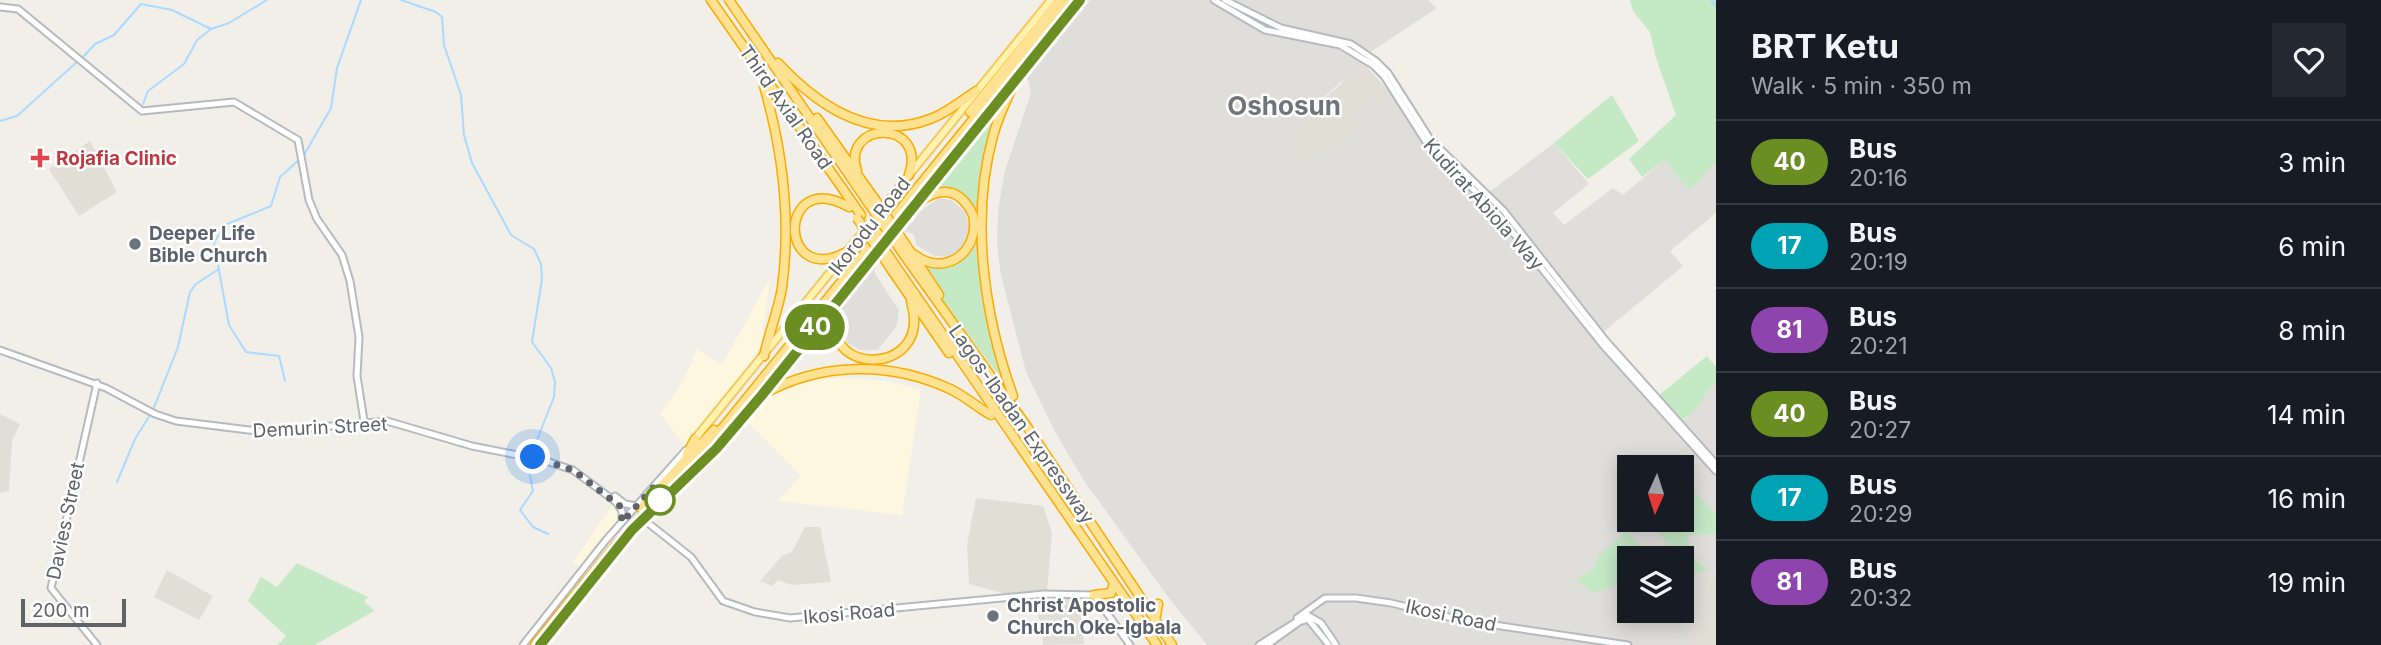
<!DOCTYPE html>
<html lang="en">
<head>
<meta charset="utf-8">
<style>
	:root { --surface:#171b24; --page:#242831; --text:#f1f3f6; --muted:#9ea1a6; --line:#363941 }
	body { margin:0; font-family:Inter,sans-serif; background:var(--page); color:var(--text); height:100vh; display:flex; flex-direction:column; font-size:26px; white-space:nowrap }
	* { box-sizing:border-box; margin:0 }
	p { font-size:23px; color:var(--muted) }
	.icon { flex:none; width:38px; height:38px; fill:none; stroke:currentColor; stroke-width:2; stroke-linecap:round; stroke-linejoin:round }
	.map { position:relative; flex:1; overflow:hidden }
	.details { display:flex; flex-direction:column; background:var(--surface); width:665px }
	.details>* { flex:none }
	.badge { padding:0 14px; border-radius:23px; font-size:24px; line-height:46px }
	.needle { width:46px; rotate:183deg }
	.buttons { position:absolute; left:1617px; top:455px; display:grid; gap:14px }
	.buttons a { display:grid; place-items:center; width:77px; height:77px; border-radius:0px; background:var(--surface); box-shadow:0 4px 18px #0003; font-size:35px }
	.scale { position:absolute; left:21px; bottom:18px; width:105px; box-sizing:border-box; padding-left:7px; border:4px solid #5f6368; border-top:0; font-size:19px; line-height:24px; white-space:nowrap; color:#5f6368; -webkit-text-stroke:5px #fff; paint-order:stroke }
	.you { position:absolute; width:35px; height:35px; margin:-18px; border:5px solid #fff; border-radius:50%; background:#1a73e8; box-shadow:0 0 0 10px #1a73e833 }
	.map>.badge { position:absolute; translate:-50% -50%; box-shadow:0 0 0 4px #fff }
	.round { display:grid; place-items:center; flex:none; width:74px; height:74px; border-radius:0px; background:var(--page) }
	.headline { display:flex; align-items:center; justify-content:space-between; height:119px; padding:0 35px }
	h1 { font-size:33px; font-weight:700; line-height:52px }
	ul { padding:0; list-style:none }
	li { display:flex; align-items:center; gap:21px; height:84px; padding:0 35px; border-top:2px solid var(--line) }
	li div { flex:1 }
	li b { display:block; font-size:26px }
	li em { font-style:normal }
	li .badge { min-width:77px; font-weight:700; text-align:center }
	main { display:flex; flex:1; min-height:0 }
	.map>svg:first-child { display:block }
	.commercial { fill:#fef7e0 }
	.industrial { fill:#e0deda; fill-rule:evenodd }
	.education { fill:#e1ded6 }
	.green { fill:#c5e8c5 }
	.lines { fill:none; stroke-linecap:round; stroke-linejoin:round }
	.stream { stroke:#aadaff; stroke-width:2 }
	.secondary-casing { stroke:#b6babf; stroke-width:9 }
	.primary-casing { stroke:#f2c960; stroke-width:10 }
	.highway-casing { stroke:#f9ab00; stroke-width:11 }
	.secondary { stroke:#fff; stroke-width:5 }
	.primary { stroke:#fff2af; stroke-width:6 }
	.highway { stroke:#fde293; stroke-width:8 }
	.highway-bridge-casing { stroke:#f9ab00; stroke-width:11; stroke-linecap:butt }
	.highway-bridge { stroke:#fde293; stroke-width:8 }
	.line-casing { stroke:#fff; stroke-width:16 }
	.line { stroke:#6b8e23; stroke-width:10 }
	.walk { stroke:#5f6368; stroke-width:7; stroke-dasharray:0 12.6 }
	.health-dot { fill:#e0444e; stroke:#fff; stroke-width:2.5 }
	.worship-dot { fill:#6b7280; stroke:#fff; stroke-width:2.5 }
	.stop-dot { fill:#fff; stroke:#6b8e23; stroke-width:3.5 }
	.labels { text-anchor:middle; stroke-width:5; stroke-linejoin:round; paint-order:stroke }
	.street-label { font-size:19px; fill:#5f6368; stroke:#fff }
	.health-label { font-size:19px; font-weight:bold; fill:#be3a42; stroke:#fff; text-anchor:start }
	.worship-label { font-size:19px; font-weight:bold; fill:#5b616d; stroke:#fff; text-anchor:start }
	.district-label { font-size:26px; font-weight:bold; fill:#70757a; stroke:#fff }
</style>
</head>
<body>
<main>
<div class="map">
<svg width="1716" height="645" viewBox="0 0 1716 645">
	<rect width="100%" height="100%" fill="#f1efe8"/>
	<!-- commercial -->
	<g class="commercial">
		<path d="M770,278L761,345L740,379L684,444L660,414L683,381L697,349L722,365Z"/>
		<path d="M846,378L887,381L921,389L902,515L778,501L801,476L744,418L768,393L820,379Z"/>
		<path d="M615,502L627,514L581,568L573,562Z"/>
	</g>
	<!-- industrial -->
	<g class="industrial">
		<path d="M1090,0H1428L1437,8L1360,59L1367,67L1351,80L1345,78L1302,117L1299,164L1364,131L1353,114L1391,94L1413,128L1479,200L1554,143L1589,184L1553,213L1564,225L1613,188L1623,195L1664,160L1689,191L1716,162V213L1670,251L1683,266L1595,339L1670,427L1688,417L1706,390L1716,382V572L1706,575L1709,591L1684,596L1690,645H1207L1165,593L1083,479L1054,430L1026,372L1001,275L997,245L998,212L1004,174L1031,93L1027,76L1052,42ZM1629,467H1682V520H1629ZM1629,558H1682V611H1629Z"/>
		<path d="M939,198L951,200L965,212L969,225L968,239L963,248L949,257L935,256L916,245L914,234L903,231L875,266V274L899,310L897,325L878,350H860L847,342L839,330L838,312L843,301L858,282L868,278L865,270L904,222H913L919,212Z"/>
	</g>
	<!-- education -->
	<g class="education">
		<path d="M1367,67L1391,94L1353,114L1365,131L1299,164L1289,137L1302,117L1341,84L1345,77L1351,80Z"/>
		<path d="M90,141L117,192L79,216L49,169Z"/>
		<path d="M0,414L20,424L12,441L9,491L0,493Z"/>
		<path d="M976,498L1043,506L1052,533L1047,591L1006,594L969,584L967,545Z"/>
		<path d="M805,527H820L831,582L792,585L778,580L772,586L760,581L782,556L792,552Z"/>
		<path d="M167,570L213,596L199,620L154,597Z"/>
		<path d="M1716,572V645H1690L1684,595L1709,591L1706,575Z"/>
		<path d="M1032,599H1079L1084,644L1043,645L1042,627Z"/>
	</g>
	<!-- green -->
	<g class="green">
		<path d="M1630,0H1716V162L1689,191L1664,160L1642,177L1629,159L1676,115L1656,58L1650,32L1633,11Z"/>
		<path d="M1612,95L1639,141L1588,179L1554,143Z"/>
		<path d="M1002,100L982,190L989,323L1004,382L940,298L920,262C959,274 992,247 972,206L939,190L928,192Z"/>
		<path d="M1707,356L1716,367V382C1702,393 1700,413 1681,420L1658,396Z"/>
		<path d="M1693,490L1716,515V533L1686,536L1694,559L1709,571L1692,574L1682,572V558H1659L1672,549L1649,520H1682V498Z"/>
		<path d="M1626,530L1651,558H1629V585L1620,584L1593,593L1576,580L1593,569L1600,554Z"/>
		<path d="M297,563L368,597L364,601L374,611L315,645H277L286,636L248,601L261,577L277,587Z"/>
	</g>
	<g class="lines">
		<!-- stream -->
		<g class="stream">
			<path d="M401,0L436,12L442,17L444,45L461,95L464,135L472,163L511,235L534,249L541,264L542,279L532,342L551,368L555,382L554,397L531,455L529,471L533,491L520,510L533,527L548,534"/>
			<path d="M1711,0L1716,6"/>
			<path d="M82,58L95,44L114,35L141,4L172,10L211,29"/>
			<path d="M143,104L148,91L184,64L197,40L211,29L229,23L267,0"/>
			<path d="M0,121L17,116L78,61"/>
			<path d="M304,155L331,108L337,68L361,0"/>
			<path d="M285,381L279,356L246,352L229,325L214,243L225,225L271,206L280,177L300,159"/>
			<path d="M153,410L178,347L190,292L196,284L219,269"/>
			<path d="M117,482L135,439L150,415"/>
		</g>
		<!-- secondary casing -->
		<g class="secondary-casing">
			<g id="secondary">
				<path d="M1214,0L1265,30L1340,45L1373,65L1384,76L1426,142L1499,215L1602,344L1716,471"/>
				<path d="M1225,0L1281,28L1351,44L1376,61L1388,73L1430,139L1504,211L1606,341L1716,464"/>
				<path d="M0,7L18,9L142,111L234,102L298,140L309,200L317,219L342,255L350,281L359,337L357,376L364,421"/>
				<path d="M0,350L106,388L155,414L176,421L265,432L387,421L472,446L543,460L573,470L616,502L622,511V522"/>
				<path d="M97,383L51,588L97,645"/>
				<path d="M673,488L707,457"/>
				<path d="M615,496L625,504L637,506"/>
				<path d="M643,519L691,557L723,601L755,612L790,618L1044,594L1094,595L1130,645"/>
				<path d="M1297,618L1325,598H1356L1391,603L1461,620L1628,645"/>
				<path d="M523,645L606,540L686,450"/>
				<path d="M1259,645L1307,615L1321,623L1336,645"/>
				<path d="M1267,645L1299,622L1308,619L1329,645"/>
			</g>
		</g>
		<!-- primary casing -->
		<g class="primary-casing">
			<g id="primary">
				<path d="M695,439L1051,0"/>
				<path d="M716,449L1076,5"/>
			</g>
		</g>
		<!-- highway casing -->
		<g class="highway-casing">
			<g id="highway">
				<path d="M711,0L861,215"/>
				<path d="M729,0L869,204"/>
				<path d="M1074,7L1077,0"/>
				<path d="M778,63C817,105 870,142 930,119C947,113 961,101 976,91"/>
				<path d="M764,86C783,152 791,220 782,288C778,311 769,333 764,356"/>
				<path d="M970,112L1060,0"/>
				<path d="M817,118L874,198"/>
				<path d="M857,171C840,121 928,118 909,175"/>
				<path d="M849,207C775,165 777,297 853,248"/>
				<path d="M904,214C927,193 955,177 973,215C981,251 945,278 915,255"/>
				<path d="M910,251L939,295"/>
				<path d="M904,255L1028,428L1172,645"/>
				<path d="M895,265L1157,645"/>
				<path d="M891,269L949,353"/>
				<path d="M839,298C807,379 935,380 911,302"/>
				<path d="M762,395C820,362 889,361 950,389C965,396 977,407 991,415"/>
				<path d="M1013,396C984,316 970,219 993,136C998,117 1007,99 1015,81"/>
				<path d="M687,454L695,439"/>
				<path d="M700,459L716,449"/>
				<path d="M641,508L714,430"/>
				<path d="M1094,595L1111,593L1114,583"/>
				<path d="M1155,621L1158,604"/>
				<path d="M535,645L616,545L725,425L1070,0"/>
			</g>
		</g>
		<!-- secondary -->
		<use href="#secondary" class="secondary"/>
		<!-- primary -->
		<use href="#primary" class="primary"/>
		<!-- highway -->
		<use href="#highway" class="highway"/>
		<!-- highway-bridge casing -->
		<g class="highway-bridge-casing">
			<g id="highway-bridge">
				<path d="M874,198L910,251"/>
				<path d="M869,204L904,255"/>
				<path d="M857,218L891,269"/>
				<path d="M876,237L895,265"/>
			</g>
		</g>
		<!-- highway-bridge -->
		<use href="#highway-bridge" class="highway-bridge"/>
	</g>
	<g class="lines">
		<!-- line casing -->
		<g class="line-casing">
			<path id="line" d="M540,645L632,530L716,449L762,395L1080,0"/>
		</g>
		<!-- line -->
		<use href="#line" class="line"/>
		<!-- walk -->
		<path class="walk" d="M533,457L573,470L621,507L622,522L656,485L660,500"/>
	</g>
	<!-- markers -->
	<path class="health-dot" d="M36.5 147.5h7v7h7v7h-7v7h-7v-7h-7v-7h7z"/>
	<g class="worship-dot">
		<circle cx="135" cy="244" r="7"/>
		<circle cx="993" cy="616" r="7"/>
	</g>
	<circle class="stop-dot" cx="660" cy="500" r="14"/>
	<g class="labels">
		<!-- street labels -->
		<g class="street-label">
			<text transform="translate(786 107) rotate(55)" y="7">Third Axial Road</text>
			<text transform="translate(1484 204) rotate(48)" y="7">Kudirat Abiola Way</text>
			<text transform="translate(869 226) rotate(-52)" y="7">Ikorodu Road</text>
			<text transform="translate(1022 424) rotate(55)" y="7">Lagos-Ibadan Expressway</text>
			<text transform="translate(320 427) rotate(-3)" y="7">Demurin Street</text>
			<text transform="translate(65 521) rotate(-78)" y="7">Davies Street</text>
			<text transform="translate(849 613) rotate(-5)" y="7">Ikosi Road</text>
			<text transform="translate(1451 615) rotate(12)" y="7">Ikosi Road</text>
		</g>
		<!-- health labels -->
		<g class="health-label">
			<text x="56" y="165">Rojafia Clinic</text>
		</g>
		<!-- worship labels -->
		<g class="worship-label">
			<text x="149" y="240">Deeper Life<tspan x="149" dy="22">Bible Church</tspan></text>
			<text x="1007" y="612">Christ Apostolic<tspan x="1007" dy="22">Church Oke-Igbala</tspan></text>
		</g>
		<!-- district labels -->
		<g class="district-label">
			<text x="1284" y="115">Oshosun</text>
		</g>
	</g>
</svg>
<div class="buttons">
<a><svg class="needle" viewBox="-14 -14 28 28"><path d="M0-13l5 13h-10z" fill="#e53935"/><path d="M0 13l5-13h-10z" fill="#9ea1a6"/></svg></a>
<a><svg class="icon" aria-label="layers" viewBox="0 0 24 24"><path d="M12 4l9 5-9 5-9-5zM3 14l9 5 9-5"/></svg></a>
</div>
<div class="scale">200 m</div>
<div class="you" style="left:533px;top:457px"></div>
<b class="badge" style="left:815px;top:327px;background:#6b8e23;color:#fff">40</b>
</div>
<section class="details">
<div class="headline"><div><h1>BRT Ketu</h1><p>Walk · 5 min · 350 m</p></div><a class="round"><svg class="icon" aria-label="heart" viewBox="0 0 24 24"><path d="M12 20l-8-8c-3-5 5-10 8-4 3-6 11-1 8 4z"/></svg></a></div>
<ul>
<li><span class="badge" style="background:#6b8e23;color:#fff">40</span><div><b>Bus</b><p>20:16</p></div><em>3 min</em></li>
<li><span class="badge" style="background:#00a3b4;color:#fff">17</span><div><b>Bus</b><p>20:19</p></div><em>6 min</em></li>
<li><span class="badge" style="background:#8e44ad;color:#fff">81</span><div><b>Bus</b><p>20:21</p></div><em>8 min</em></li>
<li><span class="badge" style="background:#6b8e23;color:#fff">40</span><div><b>Bus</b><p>20:27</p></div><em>14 min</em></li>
<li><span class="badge" style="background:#00a3b4;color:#fff">17</span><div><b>Bus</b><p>20:29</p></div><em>16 min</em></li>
<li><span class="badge" style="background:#8e44ad;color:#fff">81</span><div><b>Bus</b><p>20:32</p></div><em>19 min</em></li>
</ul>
</section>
</main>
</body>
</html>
